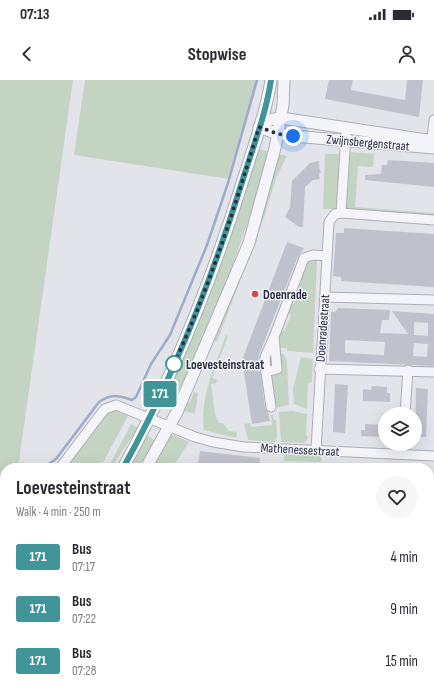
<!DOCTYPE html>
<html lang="en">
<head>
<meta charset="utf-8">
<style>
	:root { --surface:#fff; --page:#f7f7f7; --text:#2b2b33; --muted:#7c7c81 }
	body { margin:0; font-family:"Sofia Sans Condensed",sans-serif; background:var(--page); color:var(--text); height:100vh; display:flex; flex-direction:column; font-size:15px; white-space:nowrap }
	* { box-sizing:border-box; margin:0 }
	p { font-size:13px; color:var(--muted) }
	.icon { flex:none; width:22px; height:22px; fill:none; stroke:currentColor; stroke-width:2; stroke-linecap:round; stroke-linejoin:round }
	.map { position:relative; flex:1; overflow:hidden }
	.panel { position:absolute; left:0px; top:383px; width:434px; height:232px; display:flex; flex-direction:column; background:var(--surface); border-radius:16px 16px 0 0; box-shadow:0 4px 16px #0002 }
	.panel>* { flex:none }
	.badge { padding:0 8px; border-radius:3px; font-size:14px; line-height:26px }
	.buttons { position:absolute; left:378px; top:327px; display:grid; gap:8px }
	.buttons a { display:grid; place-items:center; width:44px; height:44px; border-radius:50%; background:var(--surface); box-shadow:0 4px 16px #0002; font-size:20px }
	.you { position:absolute; width:20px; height:20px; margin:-10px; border:3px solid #fff; border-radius:50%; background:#1a73e8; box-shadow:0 0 0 6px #1a73e833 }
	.map>.badge { position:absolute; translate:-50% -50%; box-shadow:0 0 0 2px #fff }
	.round { display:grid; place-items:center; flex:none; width:42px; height:42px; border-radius:21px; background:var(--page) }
	.summary { display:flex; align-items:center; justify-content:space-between; height:68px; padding:0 16px }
	h1 { font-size:19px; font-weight:700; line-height:30px }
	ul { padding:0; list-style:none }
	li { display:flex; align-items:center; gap:12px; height:52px; padding:0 16px }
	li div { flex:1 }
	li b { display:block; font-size:15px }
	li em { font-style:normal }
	li .badge { min-width:44px; font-weight:700; text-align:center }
	.status { display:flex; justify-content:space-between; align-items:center; height:28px; padding:0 20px; background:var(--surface); direction:ltr }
	.status svg { height:11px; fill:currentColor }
	header { display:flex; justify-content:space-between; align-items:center; height:52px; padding:0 16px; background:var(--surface); font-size:18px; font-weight:700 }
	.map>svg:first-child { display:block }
	.green { fill:#c4d4c3 }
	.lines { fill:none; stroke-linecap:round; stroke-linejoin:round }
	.stream { stroke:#9dabcb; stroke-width:2.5 }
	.building { fill:#bfc2cd; fill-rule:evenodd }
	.minor-casing { stroke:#abadb8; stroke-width:11 }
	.tertiary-casing { stroke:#abadb8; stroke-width:13 }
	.secondary-casing { stroke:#abadb8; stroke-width:14 }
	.primary-casing { stroke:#a1a6b6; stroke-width:16 }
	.minor { stroke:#f5f5f9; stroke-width:9 }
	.tertiary { stroke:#f5f5f9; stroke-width:11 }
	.secondary { stroke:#fff; stroke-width:12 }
	.primary { stroke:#fff; stroke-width:14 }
	.line-casing { stroke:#fff; stroke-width:9 }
	.line { stroke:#409599; stroke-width:6 }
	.walk { stroke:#2a2e43; stroke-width:4; stroke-dasharray:0 7.2 }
	.poi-dot { fill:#d04a47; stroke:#f2f3f8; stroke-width:1.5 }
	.stop-dot { fill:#fff; stroke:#409599; stroke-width:2 }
	.labels { text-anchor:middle; stroke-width:3; stroke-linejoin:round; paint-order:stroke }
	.street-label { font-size:13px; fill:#2a2e43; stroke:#f2f3f8 }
	.poi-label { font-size:13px; font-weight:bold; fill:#2a2e43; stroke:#f2f3f8; text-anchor:start }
	.stop-label { font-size:13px; font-weight:bold; fill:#2a2e43; stroke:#f2f3f8; text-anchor:start }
</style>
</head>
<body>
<div class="status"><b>07:13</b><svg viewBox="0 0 49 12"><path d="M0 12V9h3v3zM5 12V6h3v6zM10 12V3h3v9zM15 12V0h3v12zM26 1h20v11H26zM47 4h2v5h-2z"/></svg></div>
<header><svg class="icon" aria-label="back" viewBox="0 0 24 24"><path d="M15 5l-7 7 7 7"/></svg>Stopwise<svg class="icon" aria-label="person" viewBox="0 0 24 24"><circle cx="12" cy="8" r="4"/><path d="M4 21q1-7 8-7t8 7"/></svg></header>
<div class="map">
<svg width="434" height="615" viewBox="0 0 434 615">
	<rect width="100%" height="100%" fill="#e2e4ea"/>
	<!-- green -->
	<g class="green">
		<path d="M0,0H73L18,388H5V401H0Z"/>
		<path d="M85,0H256L229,99L74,75Z"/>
		<path d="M259,69L269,72C245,160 212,244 173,327L161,321C184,268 209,216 229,162C240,131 246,99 259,69Z"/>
		<path d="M350,72L374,74L373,87L358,86L355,127L434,133V137L346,131Z"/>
		<path d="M277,74L287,76L276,98L265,135L217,262L213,260Z"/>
		<path d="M325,74H339L337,129H323Z"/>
		<path d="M305,180H317V182L313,273L287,271V268H280L279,250L284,251L291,235L286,232L289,222L294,224L300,207L296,204Z"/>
		<path d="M226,255L228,256L212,298L217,300L216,303L211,304L215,334L219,343H223L229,351L237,352L236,358L204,350C200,317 215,286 226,255Z"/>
		<path d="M280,274H284L287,282L289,325L275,328L267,294Z"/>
		<path d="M301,277L313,279L312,302L308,304L307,329L294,324L293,309Z"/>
		<path d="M194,312L198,313L195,334L181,330L182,327L190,322Z"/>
		<path d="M112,331H119L129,334L100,388H64L106,334Z"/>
		<path d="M292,331L307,334L306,354L308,358L304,363L281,362L279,332Z"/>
		<path d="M271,335H273L274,340H276L277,357L275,362L248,360L244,344L250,343L251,347L272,345Z"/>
		<path d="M131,344L138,348L111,388H108Z"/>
		<path d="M145,354L156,361L146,380L141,382L137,388H131Z"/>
		<path d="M174,355L189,362L172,388H151L169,357Z"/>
		<path d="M284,374L322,375L321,382L284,381Z"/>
		<path d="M0,496L5,499V548L0,555Z"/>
		<path d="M429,547L434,548V615L420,614V610H429Z"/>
		<path d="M45,610H116L120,615H52Z"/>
		<path d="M130,610H287L286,615H134Z"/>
		<path d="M294,610H414L413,615H293Z"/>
	</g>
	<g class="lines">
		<!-- stream -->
		<path class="stream" d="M43,388L56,379L99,322C112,313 119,316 132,320L136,317L151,284L170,255L207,165L228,103L257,0"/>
	</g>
	<!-- building -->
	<g class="building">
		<path d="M329,0H353L351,10L405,20L407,0H423L419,37L325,19Z"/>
		<path d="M388,80L434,83V107L365,100V95L381,94L382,85H387Z"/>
		<path d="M319,81V88L321,92L319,94L320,99L313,100L305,107L303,147H299L285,137L290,127L292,101L310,83Z"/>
		<path d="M344,148L434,154V207L341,201V197L333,196L336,153H344Z"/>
		<path d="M287,162L304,168L298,176L259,275L257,289L260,288L265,328L268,332L270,341L252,344L242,280Z"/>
		<path d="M338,228L390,230L389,240H382L380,253L408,254L392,231L434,234V286L329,281L331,232H335ZM414,242L428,243V256L414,255ZM345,260L385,262L384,275L345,273ZM414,263L428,264L427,277L413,276Z"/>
		<path d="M335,304L348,305L345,353L333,352Z"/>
		<path d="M372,306L387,307V313H390V322L363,321V309L371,310Z"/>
		<path d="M416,308L428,309L426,357H415Z"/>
		<path d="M365,344L385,345V357L361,356V350H365Z"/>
		<path d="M200,371L260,378L259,388H205V385L198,384Z"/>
	</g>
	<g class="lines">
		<!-- minor casing -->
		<g class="minor-casing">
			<g id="minor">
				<path d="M431,67L434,40"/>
				<path d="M341,133L434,140"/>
				<path d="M325,217L434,220"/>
				<path d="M274,257L265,277L266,292L277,289L274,257L304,178L313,175L327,176"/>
				<path d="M319,289L434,292"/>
				<path d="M266,292L271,327"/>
				<path d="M405,334L408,290"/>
				<path d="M316,370L329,142L335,134L341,133L346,54"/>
				<path d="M402,374L403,364"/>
				<path d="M60,388L100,335L105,329L116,325L195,357L213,362L244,367L434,376"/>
				<path d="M0,401H5"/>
				<path d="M429,496H434"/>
			</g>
		</g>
		<!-- tertiary casing -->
		<g class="tertiary-casing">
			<g id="tertiary">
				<path d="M261,41L281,38L434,61"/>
				<path d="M259,47L278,54L293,56L434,68"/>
				<path d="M123,388C174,296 213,197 244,97C254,65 266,33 271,0"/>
				<path d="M146,388L177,332L249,163L275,68L283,25L284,0"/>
			</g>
		</g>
		<!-- secondary casing -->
		<g class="secondary-casing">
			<path id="secondary" d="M4,572L5,571"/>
		</g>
		<!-- primary casing -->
		<g class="primary-casing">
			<g id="primary">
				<path d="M0,493L5,495"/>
				<path d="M0,582L5,585"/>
				<path d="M0,597L5,601"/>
				<path d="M19,610L26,615"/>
				<path d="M40,610L47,615"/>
				<path d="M124,610L128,615"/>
			</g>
		</g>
		<!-- minor -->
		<use href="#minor" class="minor"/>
		<!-- tertiary -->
		<use href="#tertiary" class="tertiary"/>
		<!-- secondary -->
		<use href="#secondary" class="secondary"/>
		<!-- primary -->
		<use href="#primary" class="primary"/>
	</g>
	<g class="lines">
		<!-- line casing -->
		<g class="line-casing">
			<path id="line" d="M123,388C174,297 212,199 243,99C253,67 266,34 271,0"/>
		</g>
		<!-- line -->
		<use href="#line" class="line"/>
		<!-- walk -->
		<path class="walk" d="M174,284L171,290C208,212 234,130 259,47L278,54L293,56"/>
	</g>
	<!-- markers -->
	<circle class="poi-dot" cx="255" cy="214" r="4"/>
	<circle class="stop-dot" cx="174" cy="284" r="8"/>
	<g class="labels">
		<!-- street labels -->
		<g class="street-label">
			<text transform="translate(368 62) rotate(5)" y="5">Zwijnsbergenstraat</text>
			<text transform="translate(322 248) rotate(-86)" y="5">Doenradestraat</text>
			<text transform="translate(300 369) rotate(3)" y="5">Mathenessestraat</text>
		</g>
		<!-- poi labels -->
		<g class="poi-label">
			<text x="263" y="219">Doenrade</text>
		</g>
		<!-- stop labels -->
		<g class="stop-label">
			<text x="186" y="289">Loevesteinstraat</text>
		</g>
	</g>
</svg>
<div class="buttons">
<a><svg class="icon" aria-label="layers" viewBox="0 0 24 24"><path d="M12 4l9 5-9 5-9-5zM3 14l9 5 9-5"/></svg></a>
</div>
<div class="you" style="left:293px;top:56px"></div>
<b class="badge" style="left:160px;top:314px;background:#409599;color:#fff">171</b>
<section class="panel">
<div class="summary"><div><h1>Loevesteinstraat</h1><p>Walk · 4 min · 250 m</p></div><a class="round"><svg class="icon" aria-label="heart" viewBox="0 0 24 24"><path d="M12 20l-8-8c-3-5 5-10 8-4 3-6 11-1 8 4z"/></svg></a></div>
<ul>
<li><span class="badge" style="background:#409599;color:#fff">171</span><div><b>Bus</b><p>07:17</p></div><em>4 min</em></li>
<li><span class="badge" style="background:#409599;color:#fff">171</span><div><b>Bus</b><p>07:22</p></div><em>9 min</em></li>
<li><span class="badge" style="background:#409599;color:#fff">171</span><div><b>Bus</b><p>07:28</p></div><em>15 min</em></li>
</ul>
</section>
</div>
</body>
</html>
